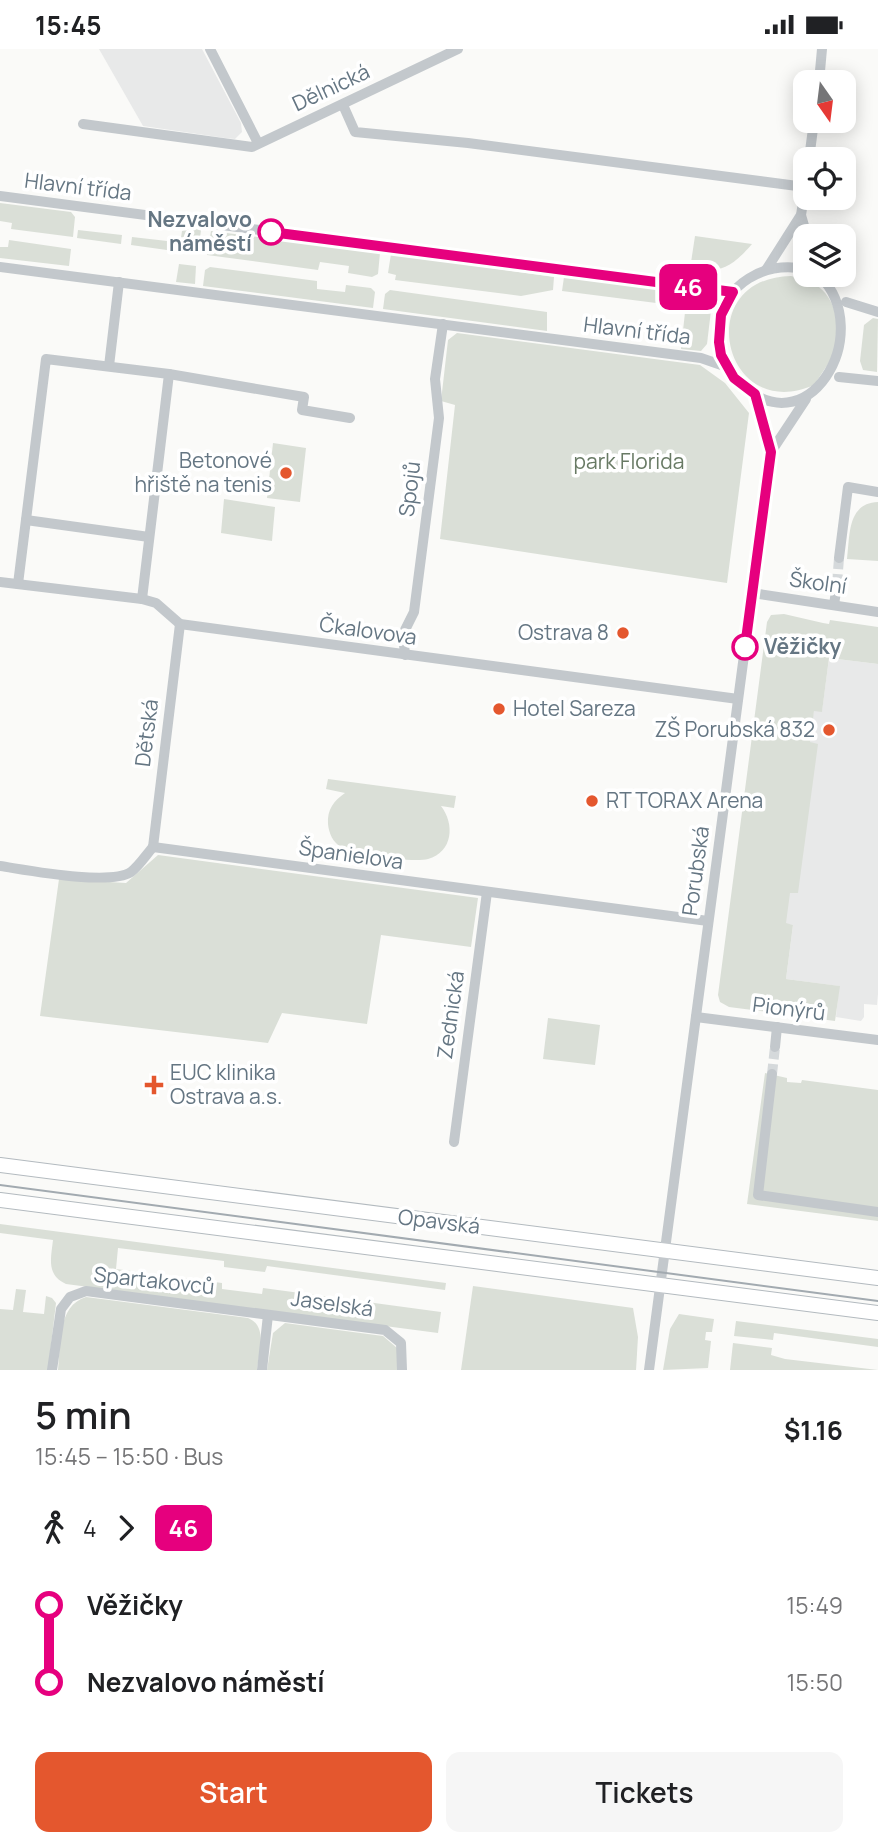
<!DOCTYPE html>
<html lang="en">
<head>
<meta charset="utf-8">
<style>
	:root { --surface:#fff; --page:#f6f6f6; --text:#202124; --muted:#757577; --accent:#e4572e }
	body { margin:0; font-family:Manrope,sans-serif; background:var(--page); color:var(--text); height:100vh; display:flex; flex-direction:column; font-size:26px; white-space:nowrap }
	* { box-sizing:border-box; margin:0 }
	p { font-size:23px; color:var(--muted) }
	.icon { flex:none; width:38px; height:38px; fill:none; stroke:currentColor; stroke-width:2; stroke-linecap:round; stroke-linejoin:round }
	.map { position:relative; height:1321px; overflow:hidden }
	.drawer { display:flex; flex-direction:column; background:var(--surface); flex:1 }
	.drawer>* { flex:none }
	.badge { padding:0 14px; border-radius:10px; font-size:24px; line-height:46px }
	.needle { width:46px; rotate:166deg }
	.fabs { position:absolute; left:793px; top:21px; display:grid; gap:14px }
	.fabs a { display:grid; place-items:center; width:63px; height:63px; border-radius:14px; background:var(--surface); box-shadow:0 4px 18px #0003; font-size:35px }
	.map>.badge { position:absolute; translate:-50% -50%; box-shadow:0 0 0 4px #fff }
	.legs { display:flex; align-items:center; gap:10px; height:77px; padding:0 35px; font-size:23px }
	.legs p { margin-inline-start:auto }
	.head { display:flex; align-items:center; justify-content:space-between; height:119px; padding:0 35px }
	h1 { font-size:38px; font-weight:600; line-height:52px }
	.button { display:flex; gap:14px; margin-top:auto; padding:14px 35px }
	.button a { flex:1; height:80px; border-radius:14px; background:var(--accent); color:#fff; font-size:28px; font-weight:600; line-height:80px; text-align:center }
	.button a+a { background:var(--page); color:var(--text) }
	ul { padding:0 35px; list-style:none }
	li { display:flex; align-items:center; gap:24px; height:77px; font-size:26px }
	li i { display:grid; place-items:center; width:10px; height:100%; margin:0 9px; background:currentColor }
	li i::after { content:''; width:18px; height:18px; margin:-9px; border:5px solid; border-radius:50%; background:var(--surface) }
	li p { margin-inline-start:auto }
	li:first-child i { background:linear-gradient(#0000 50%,currentColor 0) }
	li:last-child i { background:linear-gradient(currentColor 50%,#0000 0) }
	.status { display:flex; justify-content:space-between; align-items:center; height:49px; padding:0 35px; background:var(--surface); direction:ltr }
	.status svg { height:19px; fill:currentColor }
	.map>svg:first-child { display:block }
	.built { fill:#e8e9e9 }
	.green { fill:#dadfd7 }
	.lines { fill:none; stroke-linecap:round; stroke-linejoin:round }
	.minor-tunnel { stroke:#d5d9db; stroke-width:10; stroke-dasharray:10 5; stroke-linecap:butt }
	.secondary-casing { stroke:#b3babf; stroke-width:16 }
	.minor { stroke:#c3c8cc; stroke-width:10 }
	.secondary { stroke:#fff; stroke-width:14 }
	.tram { stroke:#a2aab0; stroke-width:2 }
	.line-1-casing { stroke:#fff; stroke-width:16 }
	.line-1 { stroke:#e6007e; stroke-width:10 }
	.stop-1-dot { fill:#fff; stroke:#e6007e; stroke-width:3.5 }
	.poi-dot { fill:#e4572e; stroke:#fff; stroke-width:2.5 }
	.labels { text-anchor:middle; stroke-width:7; stroke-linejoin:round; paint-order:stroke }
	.street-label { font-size:21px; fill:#657683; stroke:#fff }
	.stop-label { font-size:21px; font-weight:bold; fill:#657683; stroke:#fff; text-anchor:end }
	.poi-label { font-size:21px; fill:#657683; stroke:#fff; text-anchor:end }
	.park-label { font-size:21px; fill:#687a64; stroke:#fff }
</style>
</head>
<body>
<div class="status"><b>15:45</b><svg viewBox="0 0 49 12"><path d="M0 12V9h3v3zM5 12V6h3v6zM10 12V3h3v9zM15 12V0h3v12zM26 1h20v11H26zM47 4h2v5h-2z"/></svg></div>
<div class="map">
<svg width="878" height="1321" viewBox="0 0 878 1321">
	<rect width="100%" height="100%" fill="#fafaf8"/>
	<!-- built -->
	<g class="built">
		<path d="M99,0H202L241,74L242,83L235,90L225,89L143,77Z"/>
		<path d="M829,609L878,615V945L877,956L864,955V968L861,972L836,968L839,937L786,930L793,876L786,875V867L811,678L814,661L822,662Z"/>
	</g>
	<!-- green -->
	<g class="green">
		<path d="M0,154L71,163L75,168L73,188L11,180L12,174L0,172Z"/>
		<path d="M188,179L201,181L198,205L179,202L182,182Z"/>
		<path d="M78,181L122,186L121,195L77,189Z"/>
		<path d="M211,182L380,204L378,225L372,228L348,224L349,217L320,213L318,221L207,206Z"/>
		<path d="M695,187L752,195C731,219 721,224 690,220Z"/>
		<path d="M132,188L176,193L174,202L131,196Z"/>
		<path d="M9,191L71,200L69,217L0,209V198H8Z"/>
		<path d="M391,205L554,228L553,241L521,247L395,231L396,226L388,224Z"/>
		<path d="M179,215L196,217L195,235L176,233Z"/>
		<path d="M210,218L317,232V240L345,243L346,236L371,239L375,243L373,259L203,237L205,221Z"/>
		<path d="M791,227C832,235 833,256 844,291L814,336C723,376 690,229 791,227Z"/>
		<path d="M564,228L677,243L676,250L664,255L562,242Z"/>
		<path d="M390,241L547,263V282L383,260L385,245Z"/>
		<path d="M687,245L706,247L712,253L707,295L701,302L681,300Z"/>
		<path d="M873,269L878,270L877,323L863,321L860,312L864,276Z"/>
		<path d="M457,284L700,316L725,334L749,364L727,534L440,490L455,356L441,352L448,291Z"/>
		<path d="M273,394L306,399L300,453L267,449Z"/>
		<path d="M224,450L275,458L272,492L221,484Z"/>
		<path d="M878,453V512L847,510C850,487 847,454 878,453Z"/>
		<path d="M784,565L823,574L829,575L830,571L878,578V615L829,609L822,663L814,662L810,693L818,695L798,844H790L786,874L793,876L786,930L840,937L835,972L729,958L720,953L718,946L767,573L771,566Z"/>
		<path d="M328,730L456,747L454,759L441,757C455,775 453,803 428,810C414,814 353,806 341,798C333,793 329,785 328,775C327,760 334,752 345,744L326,740Z"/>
		<path d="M158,806L478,849L471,898L381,886L367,975L282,964L268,994L40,967L59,830L126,834Z"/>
		<path d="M548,969L600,976L595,1016L543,1010Z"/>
		<path d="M765,1024L787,1029V1033L801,1034L802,1031L878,1041V1172L747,1155Z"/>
		<path d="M0,1175L446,1234L445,1241L267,1217L265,1223L224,1218V1212L118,1199L116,1220L222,1234V1240L262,1245L263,1239L441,1263L438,1284L66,1235C46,1226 51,1209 53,1191L0,1184Z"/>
		<path d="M473,1237L633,1259L638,1288L636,1321H461Z"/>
		<path d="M16,1240L26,1241L23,1263L44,1265L46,1247L52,1249L56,1254L48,1321H0V1260L13,1261Z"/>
		<path d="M86,1248L248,1269C268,1277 259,1303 257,1321H58C61,1295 57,1257 86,1248Z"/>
		<path d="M679,1265L714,1270L712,1283H706L705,1291L711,1292L708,1319L663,1321L670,1280Z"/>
		<path d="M736,1272L878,1290V1298L774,1284L773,1291L734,1287Z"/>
		<path d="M285,1274L383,1287L397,1299L398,1321H267L273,1284Z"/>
		<path d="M733,1294L772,1299L771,1306L785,1310L878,1321H730Z"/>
	</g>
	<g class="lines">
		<!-- minor-tunnel -->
		<g class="minor-tunnel">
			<path d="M837,535L839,509"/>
			<path d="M772,1025L775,998"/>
		</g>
		<!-- secondary casing -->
		<g class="secondary-casing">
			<g id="secondary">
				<path d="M0,1116L878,1229"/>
				<path d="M0,1151L878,1264"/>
			</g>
		</g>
		<!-- minor -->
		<g class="minor">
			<path d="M210,0L258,94"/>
			<path d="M819,33L822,0"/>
			<path d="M343,56L355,83L468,94L805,138"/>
			<path d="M83,75L252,98L458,0"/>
			<path d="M809,110L814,72"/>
			<path d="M0,147L733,243"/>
			<path d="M801,166L807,187"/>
			<path d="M0,218L701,309L727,318"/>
			<path d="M805,220C765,212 724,234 719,277C716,297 723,317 737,331C806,404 878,284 819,226"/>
			<path d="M766,221L801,166L805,140"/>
			<path d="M846,253L878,263"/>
			<path d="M109,317L119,233"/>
			<path d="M169,325L304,348L302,361L350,369"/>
			<path d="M839,328L878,332"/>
			<path d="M771,403L806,350"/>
			<path d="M26,471L149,488"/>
			<path d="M839,509L848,438L878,443"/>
			<path d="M0,533L142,550L156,554L180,575L738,650"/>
			<path d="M18,535L46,310L169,325L142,550"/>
			<path d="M752,544L878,563"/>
			<path d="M834,556L837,535"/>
			<path d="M405,606L403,585L414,563L439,369L435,330L443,275"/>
			<path d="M153,798L708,872"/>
			<path d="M153,798L180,575"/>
			<path d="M0,817C27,821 109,837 131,823C139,817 146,806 153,798"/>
			<path d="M696,968L878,991"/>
			<path d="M775,998L777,978"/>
			<path d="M772,1025L758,1146L878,1163"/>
			<path d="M454,1093L487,843"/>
			<path d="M52,1321L61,1260L70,1248L86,1242L385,1281L401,1294L402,1321"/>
			<path d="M262,1321L268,1266"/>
			<path d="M649,1321L771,403L755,345"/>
		</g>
		<!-- secondary -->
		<use href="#secondary" class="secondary"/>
		<!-- tram -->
		<path class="tram" d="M0,1136L878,1252"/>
	</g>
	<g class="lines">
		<!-- line-1 casing -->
		<g class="line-1-casing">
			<path id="line-1" d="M271,183L733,243L721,266L719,293L721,306L734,329L755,345L771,403L745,598"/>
		</g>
		<!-- line-1 -->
		<use href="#line-1" class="line-1"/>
	</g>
	<!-- markers -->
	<g class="stop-1-dot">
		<circle cx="271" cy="183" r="12"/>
		<circle cx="745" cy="598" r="12"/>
	</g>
	<g class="poi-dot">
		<circle cx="286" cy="424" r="7"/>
		<circle cx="623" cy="584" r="7"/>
		<circle cx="499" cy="660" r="7"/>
		<circle cx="829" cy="681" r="7"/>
		<circle cx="592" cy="752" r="7"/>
		<path d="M150.5 1025.5h7v7h7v7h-7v7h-7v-7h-7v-7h7z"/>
	</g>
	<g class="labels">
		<!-- street labels -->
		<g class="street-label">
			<text transform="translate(331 39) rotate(-25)" y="7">Dělnická</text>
			<text transform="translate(78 138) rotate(7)" y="7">Hlavní třída</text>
			<text transform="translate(637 282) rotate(7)" y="7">Hlavní třída</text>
			<text transform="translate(410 440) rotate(-83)" y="7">Spojů</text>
			<text transform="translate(818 534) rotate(8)" y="7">Školní</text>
			<text transform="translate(368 582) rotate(8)" y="7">Čkalovova</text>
			<text transform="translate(147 684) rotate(-83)" y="7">Dětská</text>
			<text transform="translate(351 806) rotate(8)" y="7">Španielova</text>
			<text transform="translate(696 822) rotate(-82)" y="7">Porubská</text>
			<text transform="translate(789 960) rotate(7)" y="7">Pionýrů</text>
			<text transform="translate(451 966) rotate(-82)" y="7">Zednická</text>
			<text transform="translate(439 1173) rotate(7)" y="7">Opavská</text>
			<text transform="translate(154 1232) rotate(6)" y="7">Spartakovců</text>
			<text transform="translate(332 1255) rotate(8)" y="7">Jaselská</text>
		</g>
		<!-- stop labels -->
		<g class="stop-label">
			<text x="252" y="178">Nezvalovo<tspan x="252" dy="24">náměstí</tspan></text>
			<text x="764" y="605" text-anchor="start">Věžičky</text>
		</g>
		<!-- poi labels -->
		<g class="poi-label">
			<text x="272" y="419">Betonové<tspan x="272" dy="24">hřiště na tenis</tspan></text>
			<text x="609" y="591">Ostrava 8</text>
			<text x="513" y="667" text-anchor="start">Hotel Sareza</text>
			<text x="815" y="688">ZŠ Porubská 832</text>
			<text x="606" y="759" text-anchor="start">RT TORAX Arena</text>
			<text x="170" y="1031" text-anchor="start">EUC klinika<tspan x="170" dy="24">Ostrava a.s.</tspan></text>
		</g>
		<!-- park labels -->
		<g class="park-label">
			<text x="629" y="420">park Florida</text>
		</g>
	</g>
</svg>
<div class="fabs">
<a><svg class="needle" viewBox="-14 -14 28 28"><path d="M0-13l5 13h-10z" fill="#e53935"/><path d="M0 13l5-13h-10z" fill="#757577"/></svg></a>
<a><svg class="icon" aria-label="locate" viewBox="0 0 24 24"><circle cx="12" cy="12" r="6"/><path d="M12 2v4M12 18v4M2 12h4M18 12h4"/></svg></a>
<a><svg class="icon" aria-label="layers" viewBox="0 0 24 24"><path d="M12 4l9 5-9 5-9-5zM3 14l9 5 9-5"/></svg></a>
</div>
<b class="badge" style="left:688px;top:238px;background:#e6007e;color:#fff">46</b>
</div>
<section class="drawer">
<div class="head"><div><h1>5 min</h1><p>15:45 – 15:50 · Bus</p></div><b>$1.16</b></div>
<div class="legs"><svg class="icon" aria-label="walk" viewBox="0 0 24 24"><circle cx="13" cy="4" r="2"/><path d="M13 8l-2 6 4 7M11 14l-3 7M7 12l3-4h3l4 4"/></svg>4<svg class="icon" aria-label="forward" viewBox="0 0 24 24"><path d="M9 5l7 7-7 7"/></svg><b class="badge" style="background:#e6007e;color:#fff">46</b></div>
<ul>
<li><i style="color:#e6007e"></i><b>Věžičky</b><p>15:49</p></li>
<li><i style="color:#e6007e"></i><b>Nezvalovo náměstí</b><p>15:50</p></li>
</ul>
<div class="button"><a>Start</a><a>Tickets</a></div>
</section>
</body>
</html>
